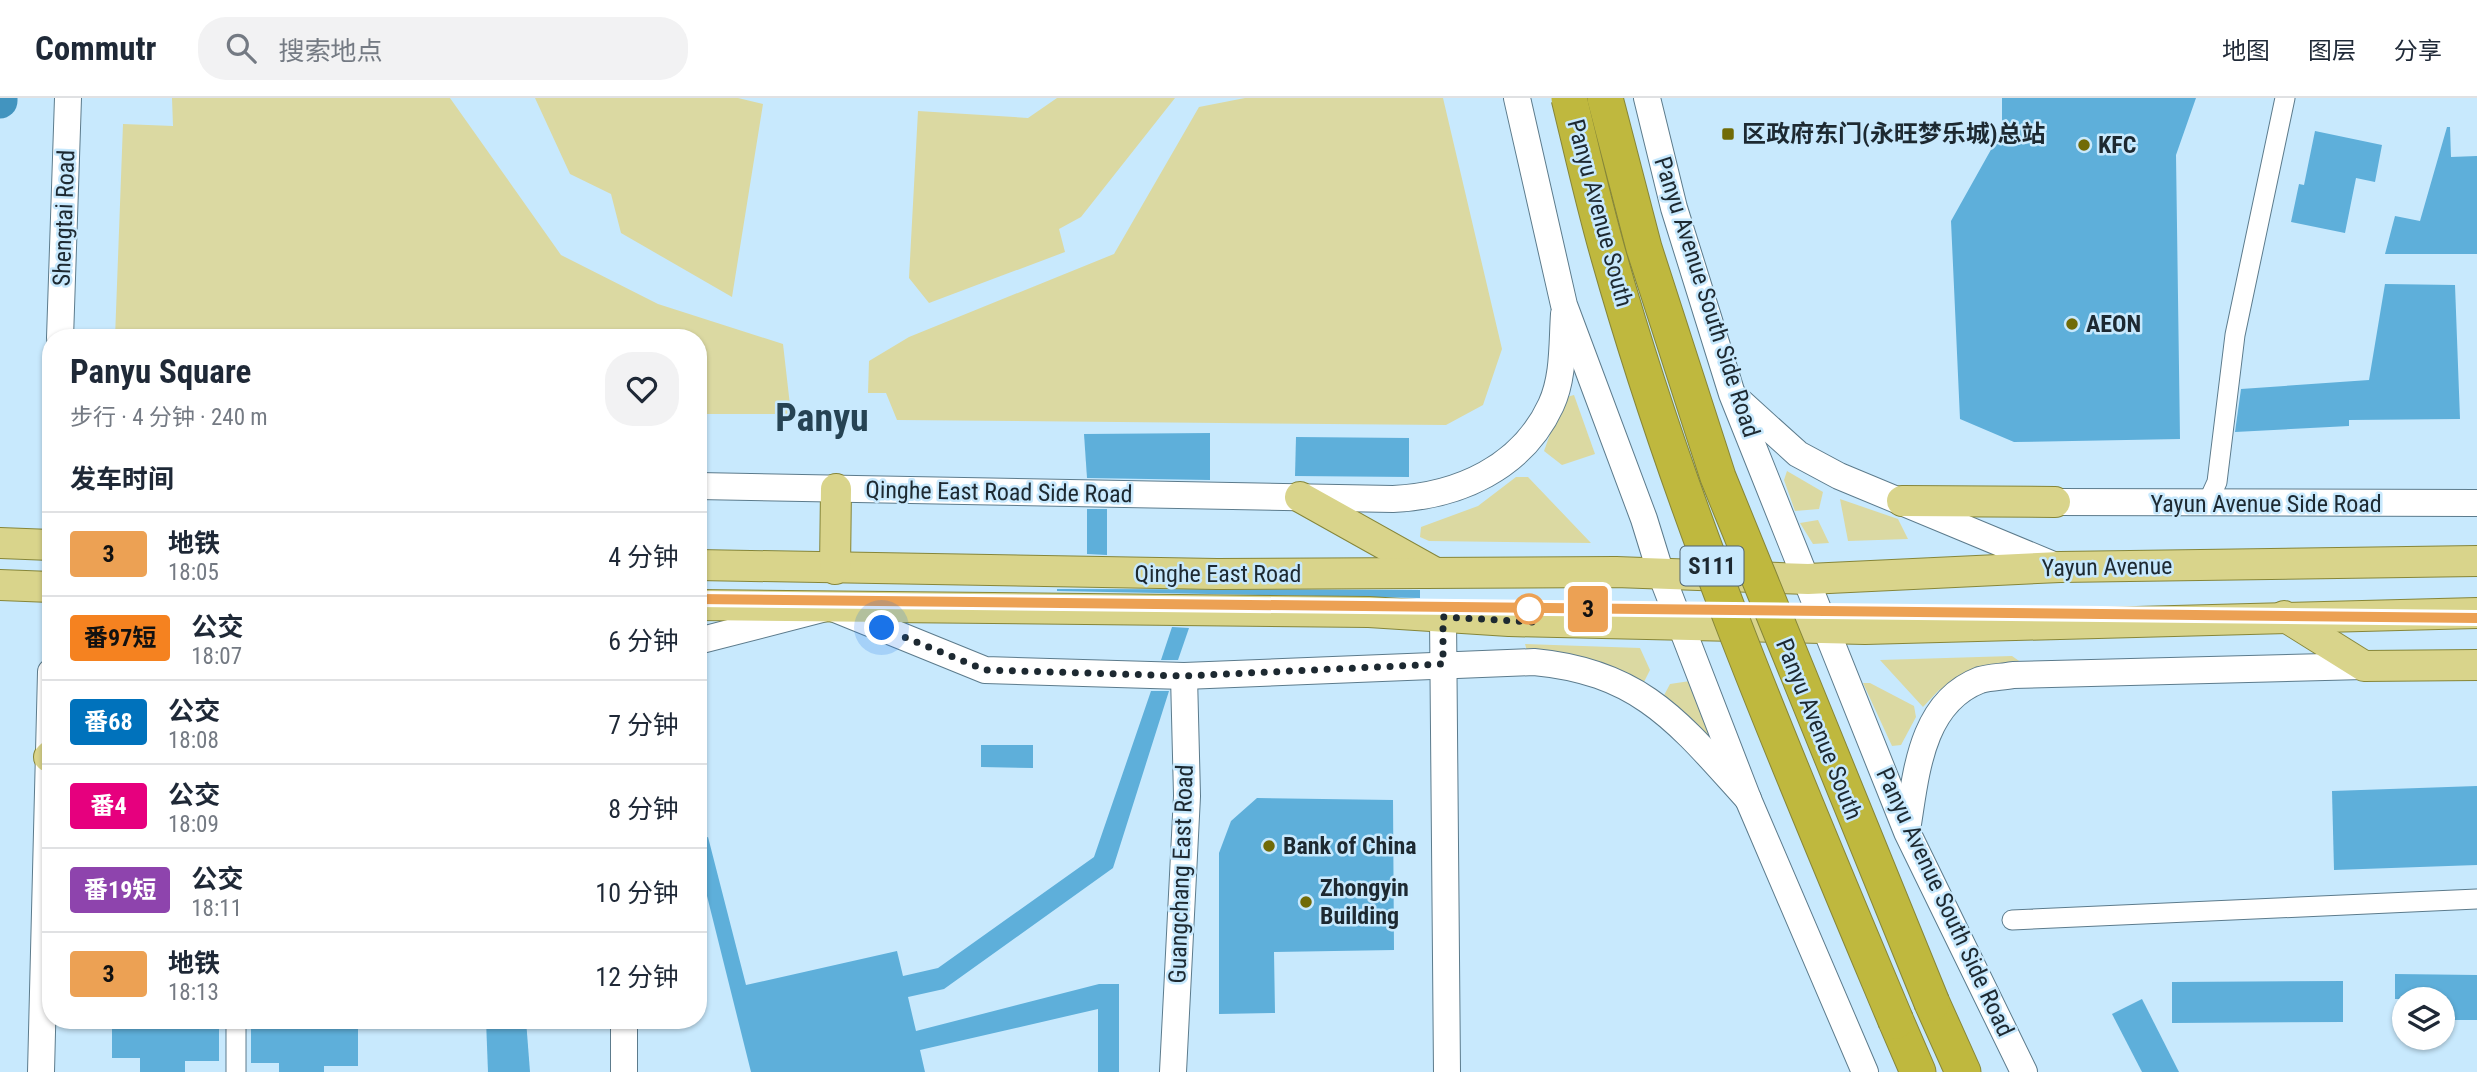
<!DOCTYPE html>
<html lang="zh">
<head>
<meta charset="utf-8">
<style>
	:root { --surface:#fff; --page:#f2f2f3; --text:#1f2937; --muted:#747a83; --line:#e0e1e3 }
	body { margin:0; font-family:"Roboto Condensed","Noto Sans SC",sans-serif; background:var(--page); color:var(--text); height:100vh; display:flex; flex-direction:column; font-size:26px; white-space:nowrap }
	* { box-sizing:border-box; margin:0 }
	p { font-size:23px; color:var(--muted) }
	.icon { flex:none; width:38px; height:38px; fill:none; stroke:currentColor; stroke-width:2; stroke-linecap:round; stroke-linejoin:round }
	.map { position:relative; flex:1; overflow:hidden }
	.panel { position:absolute; left:42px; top:231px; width:665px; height:700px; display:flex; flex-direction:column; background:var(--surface); border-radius:28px; box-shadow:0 2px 5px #0004 }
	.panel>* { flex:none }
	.badge { padding:0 14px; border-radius:5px; font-size:24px; line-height:46px }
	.tools { position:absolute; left:2392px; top:889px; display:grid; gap:14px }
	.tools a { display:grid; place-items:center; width:63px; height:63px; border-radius:50%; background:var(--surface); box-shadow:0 2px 5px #0004; font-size:35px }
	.you { position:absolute; width:35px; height:35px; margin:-18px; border:5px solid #fff; border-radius:50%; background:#1a73e8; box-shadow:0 0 0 10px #1a73e833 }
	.map>.badge { position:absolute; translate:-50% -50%; box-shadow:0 0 0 4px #fff }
	h2 { padding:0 28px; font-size:26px; line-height:63px }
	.round { display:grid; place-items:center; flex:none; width:74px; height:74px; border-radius:28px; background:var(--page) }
	.summary { display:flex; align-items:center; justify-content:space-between; height:119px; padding:0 28px }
	h1 { font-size:33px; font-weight:700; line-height:52px }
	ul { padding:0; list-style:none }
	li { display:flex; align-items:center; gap:21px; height:84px; padding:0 28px; border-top:2px solid var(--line) }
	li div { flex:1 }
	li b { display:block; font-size:26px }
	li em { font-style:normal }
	li .badge { min-width:77px; font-weight:700; text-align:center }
	header { display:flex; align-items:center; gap:42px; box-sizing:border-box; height:98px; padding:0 35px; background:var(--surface); border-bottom:2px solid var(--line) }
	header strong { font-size:33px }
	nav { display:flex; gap:38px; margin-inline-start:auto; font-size:24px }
	.search { width:490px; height:63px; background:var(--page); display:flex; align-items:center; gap:18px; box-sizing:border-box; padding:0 24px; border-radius:28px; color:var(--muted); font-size:26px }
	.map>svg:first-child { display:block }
	.green { fill:#dbd9a2 }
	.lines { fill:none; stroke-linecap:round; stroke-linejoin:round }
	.river { stroke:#4294bf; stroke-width:35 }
	.building { fill:#5eafda }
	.street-casing { stroke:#5c7b8c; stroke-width:21 }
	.secondary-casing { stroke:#5c7b8c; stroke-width:28 }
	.primary-casing { stroke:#868639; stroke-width:32 }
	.highway-casing { stroke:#868639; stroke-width:37 }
	.street { stroke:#fff; stroke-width:19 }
	.secondary { stroke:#fff; stroke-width:26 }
	.primary { stroke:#d9d48b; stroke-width:30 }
	.highway { stroke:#bfb83e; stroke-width:35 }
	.highway-bridge-casing { stroke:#868639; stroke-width:37; stroke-linecap:butt }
	.highway-bridge { stroke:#bfb83e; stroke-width:35 }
	.line-casing { stroke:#fff; stroke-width:16 }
	.line { stroke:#eca154; stroke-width:10 }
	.walk { stroke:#1d2931; stroke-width:7; stroke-dasharray:0 12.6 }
	.poi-dot { fill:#716b07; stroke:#c8e9fd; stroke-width:2.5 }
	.stop-dot { fill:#fff; stroke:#eca154; stroke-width:3.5 }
	.labels { text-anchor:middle; stroke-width:5; stroke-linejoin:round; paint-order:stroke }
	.shield { fill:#c8e9fd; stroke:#50636e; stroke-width:2 }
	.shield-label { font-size:23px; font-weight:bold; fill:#1d2931 }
	.poi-label { font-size:24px; font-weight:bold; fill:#1d2931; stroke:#c8e9fd; text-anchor:start }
	.street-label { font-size:24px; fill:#1d2931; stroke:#c8e9fd }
	.town-label { font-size:38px; font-weight:bold; fill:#264353; stroke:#c8e9fd }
</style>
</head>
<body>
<header>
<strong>Commutr</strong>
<div class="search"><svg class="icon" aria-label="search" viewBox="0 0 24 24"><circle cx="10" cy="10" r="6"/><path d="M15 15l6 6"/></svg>搜索地点</div>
<nav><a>地图</a><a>图层</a><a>分享</a></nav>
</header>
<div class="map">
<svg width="2477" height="974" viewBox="0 0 2477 974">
	<rect width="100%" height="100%" fill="#c8e9fd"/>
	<!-- green -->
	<g class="green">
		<path d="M172,0H450L561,157L658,206L783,246L791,316H698V240H115L123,26L173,28Z"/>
		<path d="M535,0H738L763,6L732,199L621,135L611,96L570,76Z"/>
		<path d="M1057,0H1175L1081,119L1059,131L1065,154L929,205L909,180L918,13L1028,20Z"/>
		<path d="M1245,0H1443L1502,251L1483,307L1446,327L897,322L886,295H868L869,263L909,239L1114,156L1199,9Z"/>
		<path d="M1574,297L1595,356L1562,367L1544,353L1563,300Z"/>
		<path d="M1787,373L1823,394L1819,411L1795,413L1784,382Z"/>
		<path d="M1516,379H1528L1591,445L1429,443L1420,439L1421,429L1478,408Z"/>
		<path d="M1840,401L1898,421L1908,441L1848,443Z"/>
		<path d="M1818,422L1829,445L1813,446L1800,425Z"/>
		<path d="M1525,546L1640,550L1650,572L1643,586L1528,556Z"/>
		<path d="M2012,558L2022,565L2013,571L1939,592L1923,609L1880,562Z"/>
		<path d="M1690,583L1720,648L1661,603L1670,586Z"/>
		<path d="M1863,585H1870L1914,608L1916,619L1901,647L1892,648Z"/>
	</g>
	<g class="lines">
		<!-- river -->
		<path class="river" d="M0,3V0"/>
	</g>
	<!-- building -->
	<g class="building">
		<path d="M2002,0H2196L2176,57L2180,341L2014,344L1960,321L1951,123L2002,32Z"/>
		<path d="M2447,29H2450L2451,59L2477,58V156H2385L2395,118L2420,123Z"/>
		<path d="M2315,33L2382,47L2375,84L2356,80L2345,135L2291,124L2299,86L2304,87Z"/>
		<path d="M2385,186L2455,187L2460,321L2349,322V328L2235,334L2241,291L2369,282Z"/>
		<path d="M1210,335V382L1087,380L1084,336Z"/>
		<path d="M1296,339L1409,340V379L1295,378Z"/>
		<path d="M1087,411H1107V457L1087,456Z"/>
		<path d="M1057,491L1420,492V500L1057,493Z"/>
		<path d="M1172,529L1189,530L1178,562H1161Z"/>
		<path d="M1151,593H1169L1113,770L944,891L908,899L916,933L1099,886H1119V974H1098V911L920,952L925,974H751L698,762V742L708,739L746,887L897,853L903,878L938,870L1094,759Z"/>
		<path d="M981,647H1033V670L981,669Z"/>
		<path d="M2477,688V767L2334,772L2332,693Z"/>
		<path d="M1257,700L1393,702L1394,852L1274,854L1275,915L1219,916V755L1231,723Z"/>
		<path d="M2395,876L2477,877V922H2443V901H2395Z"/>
		<path d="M2343,883V924L2172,925V884Z"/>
		<path d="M2142,901L2179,974H2142L2112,916Z"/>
		<path d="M112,922H219V963H185V974H140V960H112Z"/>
		<path d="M251,922H358V968H324V974H279V965H251Z"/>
		<path d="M486,922H526L530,974H488Z"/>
	</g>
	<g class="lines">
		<!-- street casing -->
		<g class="street-casing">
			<g id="street">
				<path d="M2207,406L2217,384L2235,237L2285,0"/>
				<path d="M2012,822L2477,801"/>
				<path d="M236,922V974"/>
			</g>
		</g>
		<!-- secondary casing -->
		<g class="secondary-casing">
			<g id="secondary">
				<path d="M1517,0L1564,207L1644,421L1661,476L1748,701L1865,974"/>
				<path d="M1647,0L1674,110L1732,296L1907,734L2024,974"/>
				<path d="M60,240L68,0"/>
				<path d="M1736,300L1798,356L1839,378L2058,469"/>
				<path d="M698,388L1393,401C1458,398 1522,370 1551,307C1564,279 1562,245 1564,216"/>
				<path d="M2055,404L2477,405"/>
				<path d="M1443,519L1447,974"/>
				<path d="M698,543L830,509L985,572L1184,578L1534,564C1642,574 1680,626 1748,701"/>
				<path d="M1907,732C1916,678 1920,605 1980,582C1990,579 2003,579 2013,577L2364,568"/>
				<path d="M41,974L51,574"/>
				<path d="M624,974V922"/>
				<path d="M1173,974L1187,698L1184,578"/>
			</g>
		</g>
		<!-- primary casing -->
		<g class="primary-casing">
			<g id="primary">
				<path d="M1300,399L1434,474"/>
				<path d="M1902,403L2055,404"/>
				<path d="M0,445L51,447"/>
				<path d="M698,467L1217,476L1616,474L1808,481L2060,469L2477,463"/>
				<path d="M835,471L836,391"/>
				<path d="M0,487L51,489"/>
				<path d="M698,507L1369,514L1509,523L1865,531L2477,515"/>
				<path d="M2284,518L2364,568L2477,567"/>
				<path d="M49,659L51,657"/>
			</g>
		</g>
		<!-- highway casing -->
		<g class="highway-casing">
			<g id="highway">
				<path d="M1932,905L1963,974"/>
				<path d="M1896,923L1918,974"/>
			</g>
		</g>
		<!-- street -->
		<use href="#street" class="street"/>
		<!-- secondary -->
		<use href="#secondary" class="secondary"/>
		<!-- primary -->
		<use href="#primary" class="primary"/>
		<!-- highway -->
		<use href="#highway" class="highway"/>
		<!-- highway-bridge casing -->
		<g class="highway-bridge-casing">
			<g id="highway-bridge">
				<path d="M1569,0C1582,53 1594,107 1609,159C1683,421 1791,673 1896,923"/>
				<path d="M1605,0L1644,150L1718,379L1932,905"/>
			</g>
		</g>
		<!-- highway-bridge -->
		<use href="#highway-bridge" class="highway-bridge"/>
	</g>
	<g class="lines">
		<!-- line casing -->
		<g class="line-casing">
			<path id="line" d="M698,501L2477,520"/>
		</g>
		<!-- line -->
		<use href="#line" class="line"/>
		<!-- walk -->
		<path class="walk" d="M882,530L985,572L1184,578L1443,566V519L1534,524L1529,511"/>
	</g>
	<!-- markers -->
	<g class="poi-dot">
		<rect x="1721" y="29" width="14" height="14" rx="3.5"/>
		<circle cx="2084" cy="47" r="7"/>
		<circle cx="2072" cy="226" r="7"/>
		<circle cx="1269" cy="748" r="7"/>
		<circle cx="1306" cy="804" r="7"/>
	</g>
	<circle class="stop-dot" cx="1529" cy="511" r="14"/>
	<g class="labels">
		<!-- shield labels -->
		<rect class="shield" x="1680.5" y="448.5" width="63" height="39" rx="5"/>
		<g class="shield-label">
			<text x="1712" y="476">S111</text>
		</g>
		<!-- poi labels -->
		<g class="poi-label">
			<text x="1742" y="44">区政府东门(永旺梦乐城)总站</text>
			<text x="2098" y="55">KFC</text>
			<text x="2086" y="234">AEON</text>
			<text x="1283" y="756">Bank of China</text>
			<text x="1320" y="798">Zhongyin<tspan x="1320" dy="28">Building</tspan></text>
		</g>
		<!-- street labels -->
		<g class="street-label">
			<text transform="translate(1600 115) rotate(75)" y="8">Panyu Avenue South</text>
			<text transform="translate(64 120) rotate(-88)" y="8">Shengtai Road</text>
			<text transform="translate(1707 199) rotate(72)" y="8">Panyu Avenue South Side Road</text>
			<text transform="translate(999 394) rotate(1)" y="8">Qinghe East Road Side Road</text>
			<text x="2266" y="414">Yayun Avenue Side Road</text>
			<text transform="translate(2107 469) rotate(-1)" y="8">Yayun Avenue</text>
			<text x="1218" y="484">Qinghe East Road</text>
			<text transform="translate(1819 631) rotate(68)" y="8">Panyu Avenue South</text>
			<text transform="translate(1181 776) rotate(-88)" y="8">Guangchang East Road</text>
			<text transform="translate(1945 804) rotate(65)" y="8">Panyu Avenue South Side Road</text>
		</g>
		<!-- town labels -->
		<g class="town-label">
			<text x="822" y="333">Panyu</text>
		</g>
	</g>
</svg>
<div class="tools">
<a><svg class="icon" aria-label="layers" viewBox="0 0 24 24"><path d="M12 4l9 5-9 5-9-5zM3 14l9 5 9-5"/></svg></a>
</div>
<div class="you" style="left:882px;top:530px"></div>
<b class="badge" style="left:1588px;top:511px;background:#eca154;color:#111">3</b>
<section class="panel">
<div class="summary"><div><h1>Panyu Square</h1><p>步行 · 4 分钟 · 240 m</p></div><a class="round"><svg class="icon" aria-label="heart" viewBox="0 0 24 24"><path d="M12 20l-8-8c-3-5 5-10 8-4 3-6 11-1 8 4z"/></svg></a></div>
<h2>发车时间</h2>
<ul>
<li><span class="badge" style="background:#eca154;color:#111">3</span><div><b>地铁</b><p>18:05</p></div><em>4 分钟</em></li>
<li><span class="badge" style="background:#f58220;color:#111">番97短</span><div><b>公交</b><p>18:07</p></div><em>6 分钟</em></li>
<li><span class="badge" style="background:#0072bc;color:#fff">番68</span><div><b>公交</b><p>18:08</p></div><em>7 分钟</em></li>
<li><span class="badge" style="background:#e6007e;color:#fff">番4</span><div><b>公交</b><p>18:09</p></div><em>8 分钟</em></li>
<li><span class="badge" style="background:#8e44ad;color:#fff">番19短</span><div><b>公交</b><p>18:11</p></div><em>10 分钟</em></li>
<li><span class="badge" style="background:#eca154;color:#111">3</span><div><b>地铁</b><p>18:13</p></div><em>12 分钟</em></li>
</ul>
</section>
</div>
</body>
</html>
